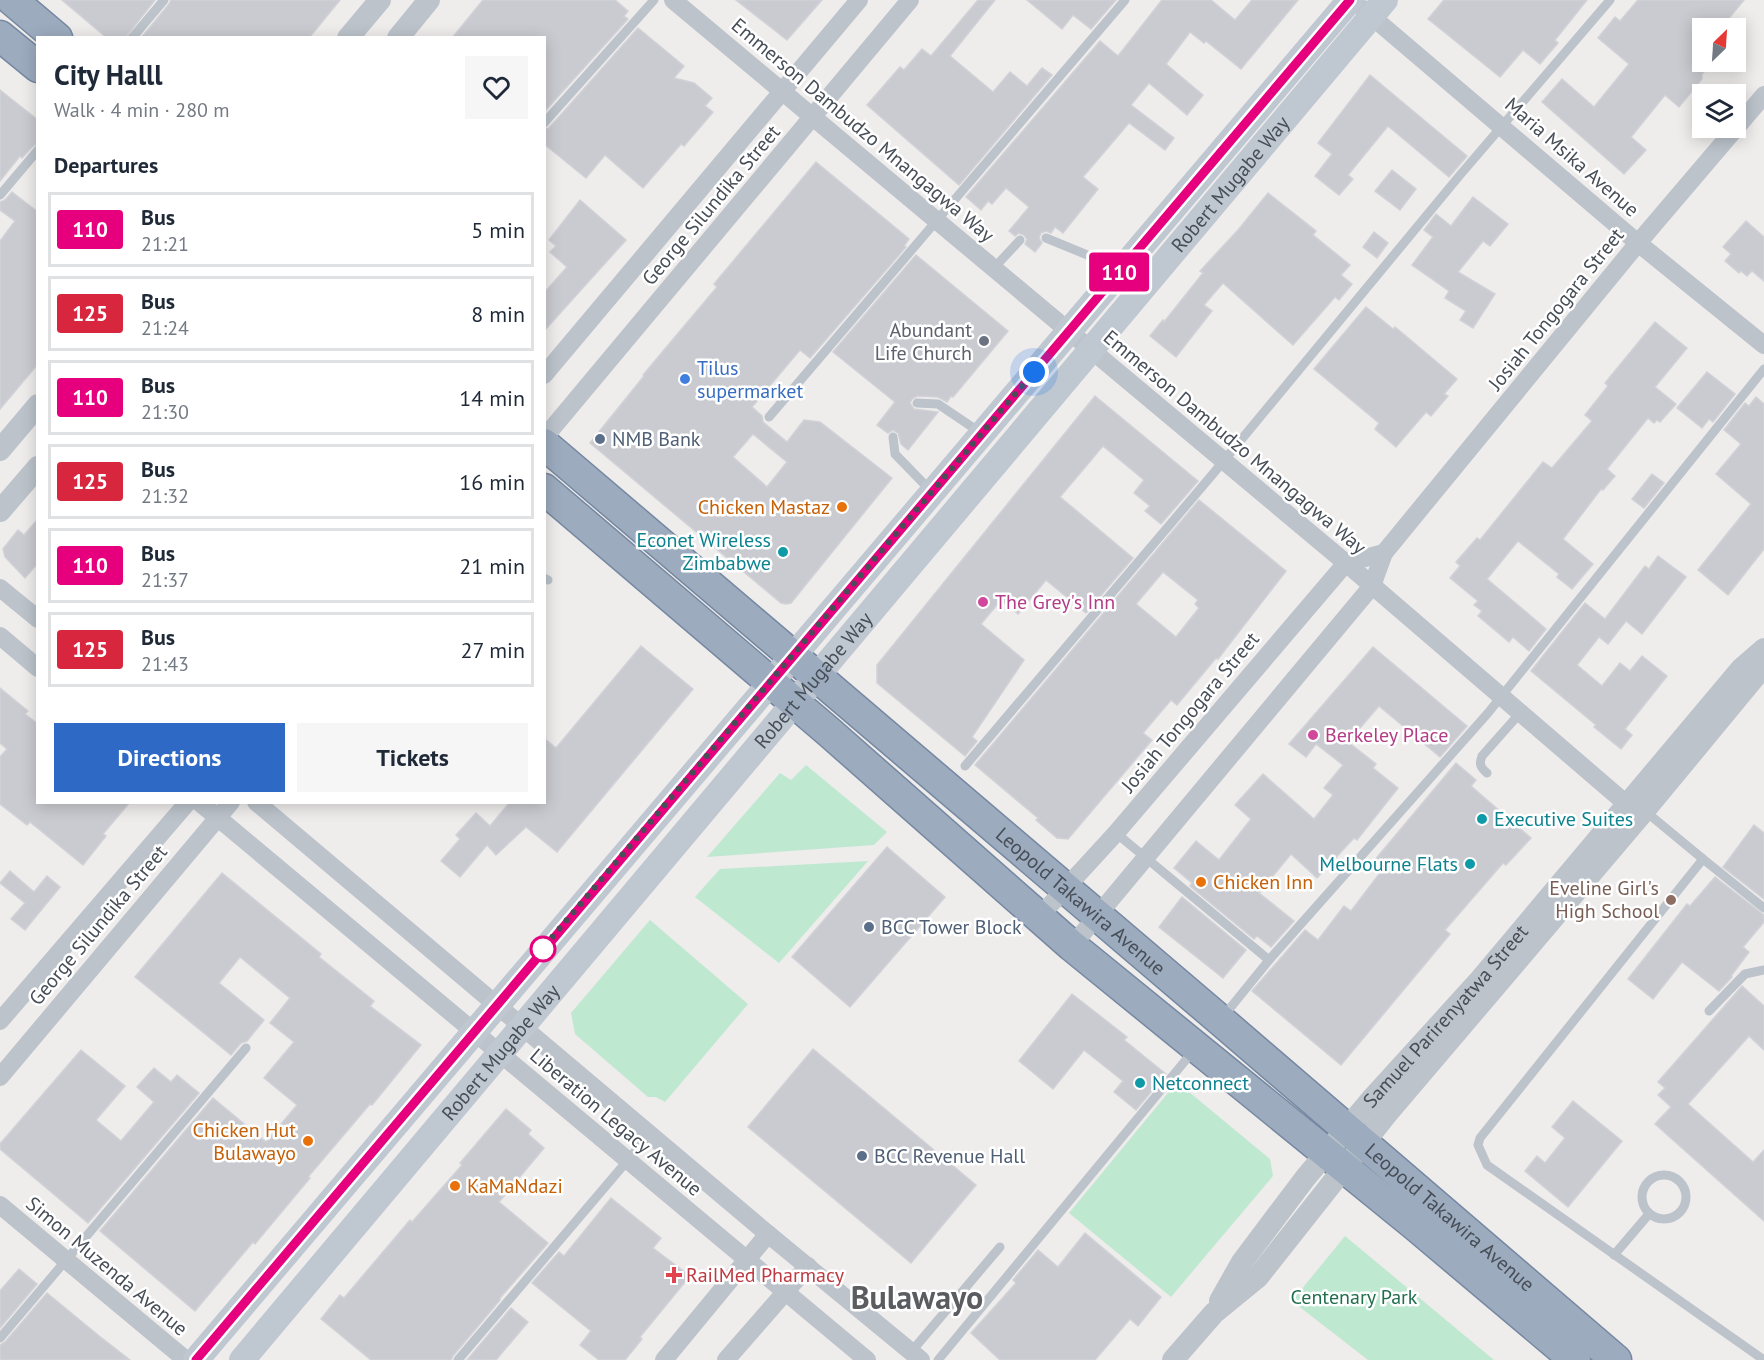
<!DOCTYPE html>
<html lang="en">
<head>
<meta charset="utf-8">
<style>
	:root { --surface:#fff; --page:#f6f6f7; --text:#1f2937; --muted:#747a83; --line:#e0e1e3; --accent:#2f69c6 }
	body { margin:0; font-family:"PT Sans",sans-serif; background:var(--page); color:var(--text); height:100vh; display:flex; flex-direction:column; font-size:22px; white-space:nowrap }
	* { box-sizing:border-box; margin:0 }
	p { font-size:20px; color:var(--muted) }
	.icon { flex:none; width:33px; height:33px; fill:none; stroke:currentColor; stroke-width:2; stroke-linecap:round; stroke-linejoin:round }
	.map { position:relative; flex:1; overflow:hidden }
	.panel { position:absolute; left:36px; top:36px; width:510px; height:768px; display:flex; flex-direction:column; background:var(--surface); border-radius:0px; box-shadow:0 3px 15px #0003 }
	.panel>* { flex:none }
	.badge { padding:0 12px; border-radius:4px; font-size:21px; line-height:39px }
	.needle { width:39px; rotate:25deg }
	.controls { position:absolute; left:1692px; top:18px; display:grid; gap:12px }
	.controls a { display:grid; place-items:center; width:54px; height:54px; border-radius:0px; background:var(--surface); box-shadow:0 3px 15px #0003; font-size:30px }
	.you { position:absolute; width:30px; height:30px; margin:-15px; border:4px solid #fff; border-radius:50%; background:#1a73e8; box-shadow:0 0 0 9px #1a73e833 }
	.map>.badge { position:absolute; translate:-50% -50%; box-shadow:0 0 0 3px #fff }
	h2 { padding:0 18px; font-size:22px; line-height:54px }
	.round { display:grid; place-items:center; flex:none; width:63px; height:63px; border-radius:0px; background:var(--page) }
	.summary { display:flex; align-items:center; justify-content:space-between; height:102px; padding:0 18px }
	h1 { font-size:28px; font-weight:700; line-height:45px }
	.cta { display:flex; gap:12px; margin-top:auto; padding:12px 18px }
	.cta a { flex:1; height:69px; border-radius:0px; background:var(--accent); color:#fff; font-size:24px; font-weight:700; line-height:69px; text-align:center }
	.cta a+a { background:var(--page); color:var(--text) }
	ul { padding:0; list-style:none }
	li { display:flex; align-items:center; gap:18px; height:75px; margin:0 12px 9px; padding:0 6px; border:3px solid var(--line); border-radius:0px }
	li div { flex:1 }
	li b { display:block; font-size:22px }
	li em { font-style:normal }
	li .badge { min-width:66px; font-weight:700; text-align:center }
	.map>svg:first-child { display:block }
	.green { fill:#bfe8d1 }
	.building { fill:#cacbd0; stroke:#d1d2d7; stroke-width:1.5; fill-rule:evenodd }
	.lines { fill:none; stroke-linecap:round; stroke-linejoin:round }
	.trunk-casing { stroke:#7588a1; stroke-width:33 }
	.service { stroke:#bcc3ca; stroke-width:9 }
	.minor { stroke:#bcc3ca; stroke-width:18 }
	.tertiary { stroke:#bcc3ca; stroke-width:22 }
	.secondary { stroke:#bfc7d1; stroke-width:26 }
	.trunk { stroke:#9cabbe; stroke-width:30 }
	.line-casing { stroke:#fff; stroke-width:14 }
	.line { stroke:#e6007e; stroke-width:9 }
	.walk { stroke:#474e57; stroke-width:6; stroke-dasharray:0 10.8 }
	.worship-dot { fill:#6b7280; stroke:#fff; stroke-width:2 }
	.shop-dot { fill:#3f7fe0; stroke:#fff; stroke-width:2 }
	.service-dot { fill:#5c6f8a; stroke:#fff; stroke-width:2 }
	.food-dot { fill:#e8710a; stroke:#fff; stroke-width:2 }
	.culture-dot { fill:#0f9aa8; stroke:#fff; stroke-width:2 }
	.hotel-dot { fill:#d1479c; stroke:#fff; stroke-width:2 }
	.education-dot { fill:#8d6e63; stroke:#fff; stroke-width:2 }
	.stop-dot { fill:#fff; stroke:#e6007e; stroke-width:3 }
	.health-dot { fill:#e0444e; stroke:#fff; stroke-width:2 }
	.labels { text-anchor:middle; stroke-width:5; stroke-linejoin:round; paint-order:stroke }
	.street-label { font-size:20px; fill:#474e57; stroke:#fff }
	.worship-label { font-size:20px; fill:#5b616d; stroke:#fff; text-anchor:end }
	.shop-label { font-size:20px; fill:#366cbe; stroke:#fff; text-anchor:start }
	.service-label { font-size:20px; fill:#4e5e75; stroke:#fff; text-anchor:start }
	.food-label { font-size:20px; fill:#c56008; stroke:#fff; text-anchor:end }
	.culture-label { font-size:20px; fill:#0d838f; stroke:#fff; text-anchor:end }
	.hotel-label { font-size:20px; fill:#b23c85; stroke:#fff; text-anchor:start }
	.education-label { font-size:20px; fill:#785e54; stroke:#fff; text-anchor:end }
	.health-label { font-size:20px; fill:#be3a42; stroke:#fff; text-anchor:start }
	.park-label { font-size:20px; fill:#216e4c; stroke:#fff }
	.town-label { font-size:32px; font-weight:bold; fill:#5a5c60; stroke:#fff }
</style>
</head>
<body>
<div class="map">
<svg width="1764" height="1360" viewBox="0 0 1764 1360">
	<rect width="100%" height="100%" fill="#efecec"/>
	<!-- green -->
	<g class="green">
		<path d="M806,765L887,832L874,845L707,857L780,773L791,780Z"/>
		<path d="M868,861L779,963L695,897L720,869Z"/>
		<path d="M650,920L748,1004L665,1102L656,1097H648L575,1034L571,1013Z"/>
		<path d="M1177,1082L1270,1159L1273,1176L1171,1297L1069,1213Z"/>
		<path d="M1345,1236L1494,1360H1368L1292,1301Z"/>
	</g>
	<!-- building -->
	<g class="building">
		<path d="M62,0H155L125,38H107Z"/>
		<path d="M171,0H340L309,38H141L169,4Z"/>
		<path d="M483,0H615L628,11L624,16L628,19L544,112V38H452Z"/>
		<path d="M736,0H822L787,40Z"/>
		<path d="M978,0H995L950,56L993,92L1010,72L1027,86L1042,68L1052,75L959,185L867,105L900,67L904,70L922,49L931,56Z"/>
		<path d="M1027,0H1116L1091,29L1073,15L1062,29Z"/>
		<path d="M1162,0H1211L1235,20L1252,0H1298L1241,69L1206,41L1204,43L1190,32L1166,64L1203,95L1187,115L1149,83L1131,105L1174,138L1165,150L1129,123L1083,177L1098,189L1063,233L1055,227L1051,233L1046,231L1041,233L1039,238L1042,243L1035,252L1025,244L1027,239L1024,235L1019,233L1015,236L1009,231L1029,207L1017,197L1006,188L992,204L988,201L981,210L966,197L1100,41L1118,56Z"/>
		<path d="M1444,0H1587L1555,40L1558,43L1540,64L1523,50L1500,77L1428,19Z"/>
		<path d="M1638,0H1744L1721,28H1702V62H1713L1702,74V79L1679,107L1665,95L1631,137L1646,150L1624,174L1542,102L1562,79L1594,107L1629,64L1598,38L1615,17L1620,21Z"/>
		<path d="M638,28L684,66L674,78L694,83L712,98L705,106L713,112L684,146L681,144L643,188L605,155L586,178L544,144V130L549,128Z"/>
		<path d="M1370,75L1467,156L1449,177L1388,126L1348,175L1353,179L1339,195L1315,176L1332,154L1318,143Z"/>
		<path d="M0,90L38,120V143L33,146L22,158L20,156L0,181Z"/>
		<path d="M816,162L909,239L904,246L906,247L810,358L800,350L752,407L762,416L763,422L787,442L804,420L820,422L892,478L791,603L786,604L781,603L590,443L644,376L643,375L717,287L714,284ZM753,434L787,462L767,487L733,457Z"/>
		<path d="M1392,170L1416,189L1400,210L1375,191Z"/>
		<path d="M12,192L38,212V364L0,409V241L15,221L0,210V202L5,200Z"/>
		<path d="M1268,193L1316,231L1313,235L1350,265L1341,275L1352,284L1339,300L1335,297L1293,345L1223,283L1204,305L1212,311L1176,357L1150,336L1163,320L1164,322L1203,273L1200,271L1238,230Z"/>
		<path d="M1473,197L1508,224L1490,246L1483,241L1458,272L1495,294L1473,328L1460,320L1466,311L1445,298L1449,291L1412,265L1433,237L1424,230L1436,214L1451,226Z"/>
		<path d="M580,200L626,240L544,331V293L567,267L550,252L556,246L549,240Z"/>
		<path d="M1746,221L1764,237V281L1752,271L1747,276L1741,271L1739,273L1725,261L1731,254L1723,247Z"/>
		<path d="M1374,232L1388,243L1377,258L1363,247Z"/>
		<path d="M916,255L1008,331L953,397L951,396L947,402L938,397L917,396L912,399L910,403L914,409L938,412L908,450L901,444L898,433L893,430L888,433L877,425L895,402L833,352Z"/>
		<path d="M1366,307L1393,329L1395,327L1457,379L1444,394L1448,396L1431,416L1426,412L1396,447L1375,429L1379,423L1314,369Z"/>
		<path d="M1655,322L1687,348L1655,387L1676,404L1660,422L1657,420L1654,423L1648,418L1607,469L1615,476L1603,490L1601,489L1563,539L1593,564L1572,589L1557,577L1559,574L1518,541L1487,579L1546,629L1529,651L1513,637L1509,642L1478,616L1482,611L1474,605L1478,601L1450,578L1460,566L1456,562L1477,538L1480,540L1543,462L1552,468L1592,421L1585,415L1608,386L1605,383Z"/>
		<path d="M1707,372L1735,394L1713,422L1709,419L1702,428L1677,408Z"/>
		<path d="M1095,396L1198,481L1161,524L1145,511L1150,506L1134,493L1144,480L1103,446L1060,497L1133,558L1086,613L1046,580L1018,614L1001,600L981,624L1024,660L972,737L977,741L965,756L877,683V665Z"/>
		<path d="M1756,397L1764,404V549L1728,595L1698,570L1751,504L1716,474L1741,444L1724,430L1745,403L1749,406Z"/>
		<path d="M1652,474L1664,483L1644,508L1632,499Z"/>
		<path d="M1199,500L1286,571L1218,659L1216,658L1177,705L1171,700L1143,733L1152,740L1068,839L1057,838L1036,820L1038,818L975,765ZM1163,572L1198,600L1195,604L1199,608L1176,637L1136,604Z"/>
		<path d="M38,519V563L25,578L5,557L3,549L18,530L24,535Z"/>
		<path d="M1658,556L1686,577L1642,634L1626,621L1608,644L1599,637L1577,665L1602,686L1620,663L1630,671L1642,656L1667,676L1625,729L1632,735L1621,749L1594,727L1596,725L1531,671L1585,603L1605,619L1645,566L1649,569Z"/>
		<path d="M641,646L693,689L557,852L526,827L496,855L487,845L460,877L441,861L460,839L456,835L476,813L490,826L510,802H544V738L556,748Z"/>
		<path d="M1373,647L1467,726L1440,757L1379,706L1348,742L1376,764L1373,768L1398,788L1357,840L1354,838L1317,878L1291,854L1259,893L1294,921L1271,947L1257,936L1254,939L1190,886L1192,883L1174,868L1196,841L1219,860L1251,819L1235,805L1263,774L1314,819L1333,795L1324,788L1343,765L1316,744L1306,757L1289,744Z"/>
		<path d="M0,688L28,711L25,714L38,724V802H130L103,834L106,836L83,865L30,822L27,825L0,804V757L7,749L0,743Z"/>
		<path d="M1456,763L1476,780L1471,786L1531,838L1506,865L1503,863L1445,930L1450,934L1341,1065L1252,991L1305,930L1318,940L1344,906L1351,911L1383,869L1374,861Z"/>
		<path d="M1754,825L1764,833V899L1723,867Z"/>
		<path d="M887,847L945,897L850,1007L792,957Z"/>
		<path d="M10,871L34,892L47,876L60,887L25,930L11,919L25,903L0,883Z"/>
		<path d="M222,873L321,954L319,957L374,1001L370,1006L421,1045L372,1105L370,1104L308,1177L310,1178L255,1244L253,1242L195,1311L100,1231L213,1098L266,1142L297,1105L264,1078L294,1042L270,1023L290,998L240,957L219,983L264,1020L247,1041L241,1043L231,1055L135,977Z"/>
		<path d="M1715,877L1764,915V922L1743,947L1749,952L1731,976L1732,977L1719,991L1682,962L1653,999L1628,979L1687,904L1690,906Z"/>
		<path d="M1182,897L1246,950L1223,978L1159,927Z"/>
		<path d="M1742,986L1764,1006V1050L1749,1036L1688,1104L1753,1162L1764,1150V1221L1655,1124L1671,1107L1658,1095L1665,1088L1658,1082Z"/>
		<path d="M1072,994L1127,1037L1124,1040L1166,1074L1136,1110L1114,1092L1123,1081L1084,1050L1053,1089L1019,1061Z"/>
		<path d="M813,1049L976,1185L911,1263L748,1127Z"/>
		<path d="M81,1050L125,1086L96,1120L121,1141L154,1102L137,1087L154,1068L171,1082L177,1075L199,1093L88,1223L0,1149V1144Z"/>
		<path d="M1573,1101L1622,1141L1568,1207L1525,1171L1537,1156L1545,1163L1565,1138L1552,1127Z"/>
		<path d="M506,1109L531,1130L528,1134L544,1148L499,1202L548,1243L500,1298V1300L453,1356L451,1360H371L321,1319L340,1295L344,1298L410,1220L412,1222L462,1165L460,1163Z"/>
		<path d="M611,1198L661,1238L653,1248L690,1276L640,1337L642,1339L625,1360H599L580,1345L591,1331L532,1283L559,1252L564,1256Z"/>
		<path d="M1085,1233L1161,1297L1138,1326L1130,1319L1095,1360H1000L971,1333L1016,1283L1013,1280L1038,1250L1058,1267Z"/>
		<path d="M19,1269L37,1284L0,1328V1291Z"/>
		<path d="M47,1293L98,1335L130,1360H0V1345L5,1342Z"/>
		<path d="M511,1308L528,1322L496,1360H467Z"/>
	</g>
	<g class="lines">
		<!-- trunk casing -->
		<g class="trunk-casing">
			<g id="trunk">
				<path d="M12,0L57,38"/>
				<path d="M0,36L38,67"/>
				<path id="s3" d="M544,444L1220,1020L1616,1360"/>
				<path d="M544,489L829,732L1072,946L1416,1226L1575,1360"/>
			</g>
		</g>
		<!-- service -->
		<g class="service">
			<path d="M132,38L164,0"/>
			<path d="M544,123L654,0"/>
			<path d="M0,195L38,150"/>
			<path d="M1046,238L1119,268"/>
			<path d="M993,269L1020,240"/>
			<path d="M917,403L938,404L981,433"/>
			<path d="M769,417L1125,0"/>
			<path d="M893,437L895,454L930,490"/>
			<path d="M544,578L548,580"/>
			<path d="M965,766L1212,475L1460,175L1610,0"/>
			<path d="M1487,773C1480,767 1479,764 1482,756L1521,712"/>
			<path d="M1645,811L1703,859L1480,1138L1478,1145L1487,1165L1764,1360"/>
			<path d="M1116,833L1269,960"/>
			<path d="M1703,859L1764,908"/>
			<path d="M1709,1011L1745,974L1764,970"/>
			<path d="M1222,1018L1269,960L1488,713L1764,369"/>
			<circle cx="1664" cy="1197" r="22"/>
			<path d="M1614,1255L1649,1214"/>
			<path d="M0,1338L246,1048"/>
			<path d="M911,1352L1000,1247"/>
			<path d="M458,1360L650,1134"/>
			<path d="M938,1360L1194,1050"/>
		</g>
		<!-- minor -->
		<g class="minor">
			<path d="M673,0L1346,563L1637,813"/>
			<path d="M1363,9L1638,243L1764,345"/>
			<path d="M544,375L859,0"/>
			<path d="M544,438L910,0"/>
			<path d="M0,588L38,619"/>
			<path d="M0,636L38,668"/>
			<path d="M199,802L867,1360"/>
			<path d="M256,802L768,1234L921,1360"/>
			<path d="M1039,917L1116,833L1346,563L1384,553"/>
			<path d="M1072,946L1372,586L1384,553L1638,243L1764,95"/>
			<path d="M0,1021L188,802"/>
			<path d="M0,1077L231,802"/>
			<path d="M0,1205L186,1360"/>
			<path d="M664,1360L768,1234"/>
			<path d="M726,1360L808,1266"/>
		</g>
		<!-- tertiary -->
		<g class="tertiary">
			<path d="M348,38L380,0"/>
			<path d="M398,38L429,0"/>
			<path d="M0,450L38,405"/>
			<path d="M0,511L38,467"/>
			<path id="s1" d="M1220,1301L1242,1262L1306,1177L1370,1101L1479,981L1741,669L1764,649"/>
			<path d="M1173,1360L1214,1313L1258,1277L1386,1115L1640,816L1758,673L1764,662"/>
		</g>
		<!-- secondary -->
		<g class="secondary">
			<path d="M196,1360L1350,0"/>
			<path id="s2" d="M242,1360L1385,0"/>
		</g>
		<!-- trunk -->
		<use href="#trunk" class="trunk"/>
	</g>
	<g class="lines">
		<!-- line casing -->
		<g class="line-casing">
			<path id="line" d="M196,1360L1350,0"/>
		</g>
		<!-- line -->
		<use href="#line" class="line"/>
		<!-- walk -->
		<path class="walk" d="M543,949L537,955L1034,372"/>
	</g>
	<!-- markers -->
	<circle class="worship-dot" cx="984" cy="341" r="6"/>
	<circle class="shop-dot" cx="685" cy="379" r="6"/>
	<g class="service-dot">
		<circle cx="600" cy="439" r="6"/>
		<circle cx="869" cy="927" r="6"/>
		<circle cx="862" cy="1156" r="6"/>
	</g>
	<g class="food-dot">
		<circle cx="842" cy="507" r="6"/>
		<circle cx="1201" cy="882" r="6"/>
		<circle cx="308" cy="1141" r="6"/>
		<circle cx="455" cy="1186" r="6"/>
	</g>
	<g class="culture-dot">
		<circle cx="783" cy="552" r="6"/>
		<circle cx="1482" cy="819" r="6"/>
		<circle cx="1470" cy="864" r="6"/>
		<circle cx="1140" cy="1083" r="6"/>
	</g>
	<g class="hotel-dot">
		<circle cx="983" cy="602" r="6"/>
		<circle cx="1313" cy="735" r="6"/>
	</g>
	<circle class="education-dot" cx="1671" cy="900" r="6"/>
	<circle class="stop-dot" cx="543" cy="949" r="12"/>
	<path class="health-dot" d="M671 1266h6v6h6v6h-6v6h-6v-6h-6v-6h6z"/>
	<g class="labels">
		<!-- street labels -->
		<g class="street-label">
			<text transform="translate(863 130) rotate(40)" y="7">Emmerson Dambudzo Mnangagwa Way</text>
			<text transform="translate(1572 157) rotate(41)" y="7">Maria Msika Avenue</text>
			<text dy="7" stroke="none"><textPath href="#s2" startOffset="1536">Robert Mugabe Way</textPath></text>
			<text transform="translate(711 205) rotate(-50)" y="7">George Silundika Street</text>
			<text transform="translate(1556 309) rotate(-51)" y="7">Josiah Tongogara Street</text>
			<text transform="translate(1235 442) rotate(40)" y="7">Emmerson Dambudzo Mnangagwa Way</text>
			<text dy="7" stroke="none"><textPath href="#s2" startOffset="888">Robert Mugabe Way</textPath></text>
			<text transform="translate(1190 712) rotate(-50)" y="7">Josiah Tongogara Street</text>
			<text dy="7" stroke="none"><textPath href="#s3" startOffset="705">Leopold Takawira Avenue</textPath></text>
			<text transform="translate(98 925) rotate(-50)" y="7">George Silundika Street</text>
			<text dy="7" stroke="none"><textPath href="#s1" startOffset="364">Samuel Parirenyatwa Street</textPath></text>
			<text dy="7" stroke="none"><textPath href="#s2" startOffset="402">Robert Mugabe Way</textPath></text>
			<text transform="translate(616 1122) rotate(40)" y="7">Liberation Legacy Avenue</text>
			<text dy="7" stroke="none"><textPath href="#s3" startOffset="1191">Leopold Takawira Avenue</textPath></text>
			<text transform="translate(107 1266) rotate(40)" y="7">Simon Muzenda Avenue</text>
		</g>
		<!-- worship labels -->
		<g class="worship-label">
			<text x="972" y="337">Abundant<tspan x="972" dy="23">Life Church</tspan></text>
		</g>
		<!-- shop labels -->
		<g class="shop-label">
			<text x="697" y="375">Tilus<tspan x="697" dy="23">supermarket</tspan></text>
		</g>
		<!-- service labels -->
		<g class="service-label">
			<text x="612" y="446">NMB Bank</text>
			<text x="881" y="934">BCC Tower Block</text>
			<text x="874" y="1163">BCC Revenue Hall</text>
		</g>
		<!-- food labels -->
		<g class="food-label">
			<text x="830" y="514">Chicken Mastaz</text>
			<text x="1213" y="889" text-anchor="start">Chicken Inn</text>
			<text x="296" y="1137">Chicken Hut<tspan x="296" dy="23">Bulawayo</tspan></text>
			<text x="467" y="1193" text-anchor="start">KaMaNdazi</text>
		</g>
		<!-- culture labels -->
		<g class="culture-label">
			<text x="771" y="547">Econet Wireless<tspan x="771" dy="23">Zimbabwe</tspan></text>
			<text x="1494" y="826" text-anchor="start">Executive Suites</text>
			<text x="1458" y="871">Melbourne Flats</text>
			<text x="1152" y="1090" text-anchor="start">Netconnect</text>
		</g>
		<!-- hotel labels -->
		<g class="hotel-label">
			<text x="995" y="609">The Grey's Inn</text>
			<text x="1325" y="742">Berkeley Place</text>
		</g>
		<!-- education labels -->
		<g class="education-label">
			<text x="1659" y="895">Eveline Girl's<tspan x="1659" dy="23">High School</tspan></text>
		</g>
		<!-- health labels -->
		<g class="health-label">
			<text x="686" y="1282">RailMed Pharmacy</text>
		</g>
		<!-- park labels -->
		<g class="park-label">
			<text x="1354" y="1304">Centenary Park</text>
		</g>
		<!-- town labels -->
		<g class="town-label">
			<text x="917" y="1309">Bulawayo</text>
		</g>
	</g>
</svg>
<div class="controls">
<a><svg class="needle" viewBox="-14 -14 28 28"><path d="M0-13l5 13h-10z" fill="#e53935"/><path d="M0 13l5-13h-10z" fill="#747a83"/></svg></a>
<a><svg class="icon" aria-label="layers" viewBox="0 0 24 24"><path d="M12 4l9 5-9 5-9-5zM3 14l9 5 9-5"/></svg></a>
</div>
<div class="you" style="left:1034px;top:372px"></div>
<b class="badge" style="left:1119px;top:272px;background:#e6007e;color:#fff">110</b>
<section class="panel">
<div class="summary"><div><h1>City Halll</h1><p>Walk · 4 min · 280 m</p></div><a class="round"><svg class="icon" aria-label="heart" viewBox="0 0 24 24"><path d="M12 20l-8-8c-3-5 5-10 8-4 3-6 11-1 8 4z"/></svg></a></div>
<h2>Departures</h2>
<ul>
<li><span class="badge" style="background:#e6007e;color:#fff">110</span><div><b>Bus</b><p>21:21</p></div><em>5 min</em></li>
<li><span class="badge" style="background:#d7263d;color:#fff">125</span><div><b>Bus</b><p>21:24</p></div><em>8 min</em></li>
<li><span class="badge" style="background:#e6007e;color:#fff">110</span><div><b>Bus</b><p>21:30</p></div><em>14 min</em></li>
<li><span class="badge" style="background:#d7263d;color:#fff">125</span><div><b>Bus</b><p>21:32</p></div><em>16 min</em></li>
<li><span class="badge" style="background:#e6007e;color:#fff">110</span><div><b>Bus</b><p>21:37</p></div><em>21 min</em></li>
<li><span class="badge" style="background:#d7263d;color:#fff">125</span><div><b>Bus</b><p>21:43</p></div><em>27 min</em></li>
</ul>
<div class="cta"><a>Directions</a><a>Tickets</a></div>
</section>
</div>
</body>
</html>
